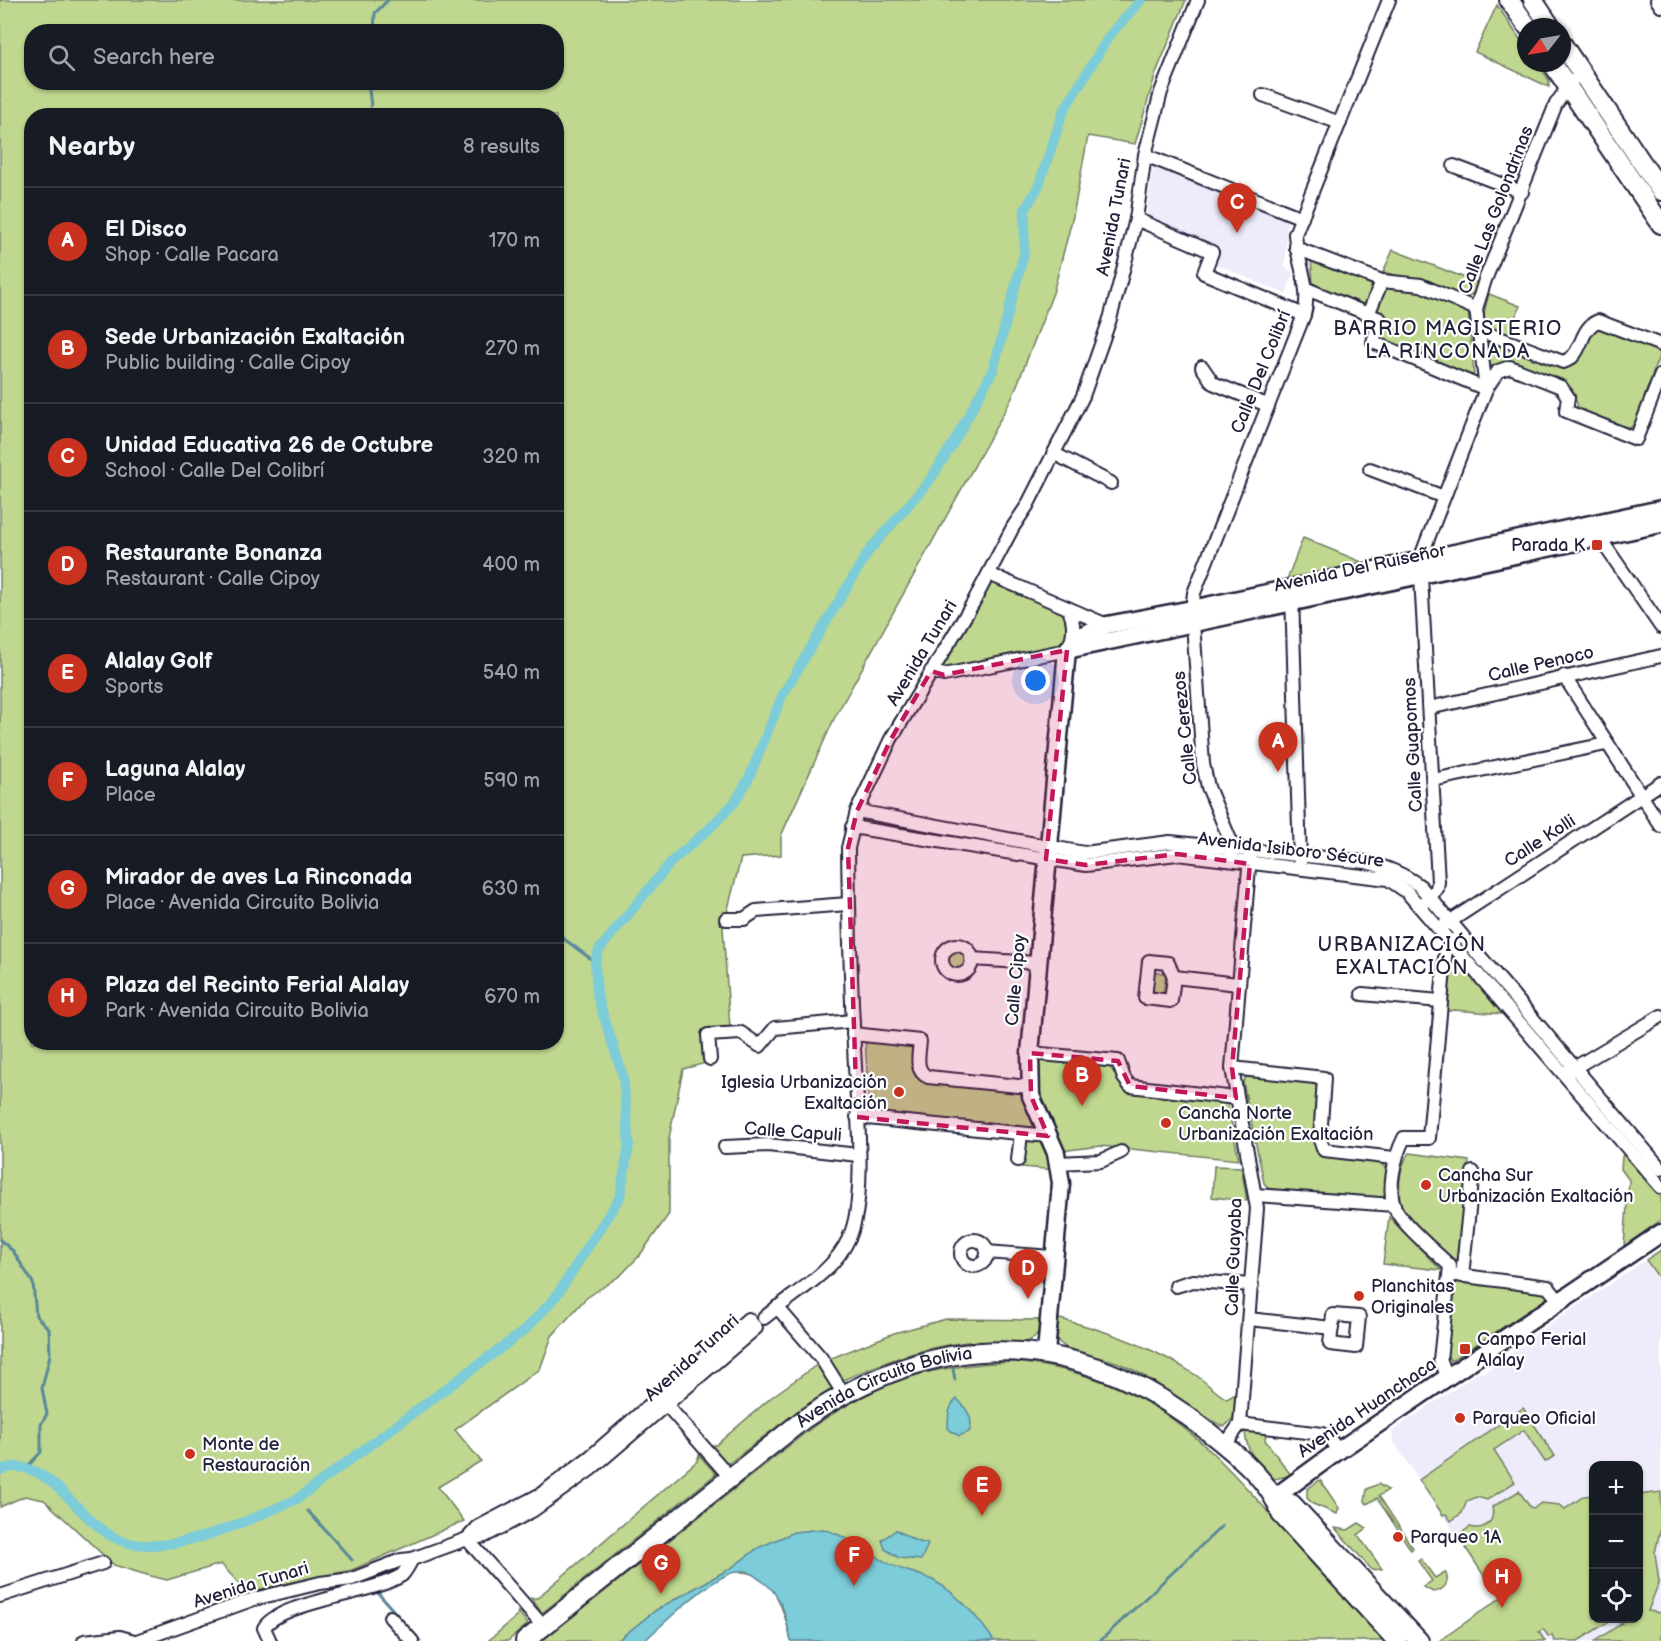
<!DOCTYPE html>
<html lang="en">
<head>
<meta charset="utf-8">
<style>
  body { margin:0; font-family:"Balsamiq Sans",sans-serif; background:#20242c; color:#f1f3f6 }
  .controls { position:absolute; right:18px; bottom:18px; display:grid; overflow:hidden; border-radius:12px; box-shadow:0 2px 4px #0004 }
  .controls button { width:54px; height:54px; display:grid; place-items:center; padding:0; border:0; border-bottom:2px solid #363941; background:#171b24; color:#f1f3f6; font:30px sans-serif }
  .compass { position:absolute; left:1517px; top:18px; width:54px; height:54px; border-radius:50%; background:#171b24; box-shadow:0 2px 4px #0004; rotate:239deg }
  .you { position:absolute; left:1036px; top:681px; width:21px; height:21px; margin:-15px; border:4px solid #fff; border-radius:50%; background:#1a73e8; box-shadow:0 0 0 9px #1a73e833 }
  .badge { display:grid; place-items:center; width:39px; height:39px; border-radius:50%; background:#c8321e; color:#fff; font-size:20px; font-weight:700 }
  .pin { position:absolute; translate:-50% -50px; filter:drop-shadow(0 2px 3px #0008) }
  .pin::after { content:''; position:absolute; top:32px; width:21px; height:18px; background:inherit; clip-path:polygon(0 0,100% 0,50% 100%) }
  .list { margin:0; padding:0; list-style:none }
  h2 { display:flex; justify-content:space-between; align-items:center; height:78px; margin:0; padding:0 24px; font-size:26px }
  h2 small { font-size:20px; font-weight:400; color:#9ea1a6 }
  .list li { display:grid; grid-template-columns:39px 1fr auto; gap:18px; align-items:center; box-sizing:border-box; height:108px; padding:0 24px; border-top:2px solid #363941 }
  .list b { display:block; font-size:22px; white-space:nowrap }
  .list p { margin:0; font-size:20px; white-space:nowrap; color:#9ea1a6 }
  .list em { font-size:20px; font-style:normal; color:#9ea1a6 }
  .icon { flex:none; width:33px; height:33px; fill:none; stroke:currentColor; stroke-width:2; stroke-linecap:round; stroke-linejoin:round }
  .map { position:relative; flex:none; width:1661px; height:1641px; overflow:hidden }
  .search { position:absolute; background:#171b24; box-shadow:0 2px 4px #0004; left:24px; top:24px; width:540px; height:66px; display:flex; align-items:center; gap:15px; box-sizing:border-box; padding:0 21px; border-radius:24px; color:#9ea1a6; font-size:22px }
  .panel { position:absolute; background:#171b24; box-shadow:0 2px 4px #0004; left:24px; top:108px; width:540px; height:942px; border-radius:24px }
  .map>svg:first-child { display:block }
  .built { fill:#eeecfb; fill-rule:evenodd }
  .green { fill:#bfd78e; stroke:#707c64; stroke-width:1.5; fill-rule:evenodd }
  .water { fill:#7dccd9; stroke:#59889a; stroke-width:1.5 }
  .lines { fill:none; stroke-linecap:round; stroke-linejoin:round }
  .stream { stroke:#59889a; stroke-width:3 }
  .canal { stroke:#7dccd9; stroke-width:10 }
  .street-casing { stroke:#22223b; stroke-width:16 }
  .secondary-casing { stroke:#22223b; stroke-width:21 }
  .primary-casing { stroke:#22223b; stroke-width:22 }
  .street { stroke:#fff; stroke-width:12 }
  .secondary { stroke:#fff; stroke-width:16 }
  .primary { stroke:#fff; stroke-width:18 }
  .marked { fill:#c2185b; fill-opacity:0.2; stroke:#c2185b; stroke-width:4.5; stroke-dasharray:12 8; stroke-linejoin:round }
  .poi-dot { fill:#c8321e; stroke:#fff; stroke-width:2 }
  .labels { text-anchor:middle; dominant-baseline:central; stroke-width:4.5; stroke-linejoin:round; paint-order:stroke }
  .street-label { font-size:18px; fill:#22223b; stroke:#fff }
  .poi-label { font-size:18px; fill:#22223b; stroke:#fff; text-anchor:start }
  .neighbourhood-label { font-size:20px; letter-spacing:1.5px; fill:#22223b; stroke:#fff }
</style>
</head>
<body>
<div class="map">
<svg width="1661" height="1641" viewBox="0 0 1661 1641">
  <rect width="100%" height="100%" fill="#fff"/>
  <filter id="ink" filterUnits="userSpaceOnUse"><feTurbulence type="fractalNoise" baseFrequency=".0167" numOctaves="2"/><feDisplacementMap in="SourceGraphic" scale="12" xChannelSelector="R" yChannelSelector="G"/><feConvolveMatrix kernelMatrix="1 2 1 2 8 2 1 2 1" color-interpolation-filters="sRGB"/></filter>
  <g filter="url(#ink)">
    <g class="built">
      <polygon points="1155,165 1287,219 1285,267 1293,273 1286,294 1215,264 1221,248 1147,215 1152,169"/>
      <path d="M1661,1250V1641H1545L1504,1579L1495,1585L1489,1583L1393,1441L1392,1431L1479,1372L1482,1374L1512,1353L1513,1349ZM1594,1466H1638V1618H1594Z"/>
    </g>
    <g class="green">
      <path d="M0,0H1186L1156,73L1135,144L1088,136L1073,216L1053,293L1012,398L834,719L781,836V855L741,858L723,928L730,1028L705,1030L706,1063L683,1069L669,1138V1214L640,1255L621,1275L585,1299L552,1336L540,1369L455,1430L481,1461L438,1487L464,1521L352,1570L247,1592L221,1564L167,1580L147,1575L114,1565L44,1500L25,1496L0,1507ZM32,32H556V82H32ZM32,116H556V1042H32Z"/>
      <polygon points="1497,5 1526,48 1526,63 1537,63 1549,80 1549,87 1475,52"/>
      <polygon points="1393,250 1478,283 1474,293 1465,298 1424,282 1383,272"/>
      <polygon points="1311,259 1372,283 1367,304 1362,305 1317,287 1313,282"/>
      <polygon points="1395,286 1415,289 1468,311 1474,374 1467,376 1380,340 1376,311 1383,291"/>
      <path d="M1489,294L1520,306L1508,334C1480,324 1481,322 1489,294Z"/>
      <path d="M1596,326L1656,349L1660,353L1635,423L1630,428L1579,410L1572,389L1562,381L1507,362L1493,367L1488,365L1484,344L1489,340L1556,366L1569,367C1586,358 1582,337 1596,326Z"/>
      <polygon points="1303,538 1369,565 1286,582"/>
      <path d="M995,582L1059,609C1071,621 1068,632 1061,645L944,670L941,664L988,586Z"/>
      <polygon points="860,819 1043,851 1042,854 860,821"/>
      <circle cx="957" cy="960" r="10"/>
      <polygon points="1454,960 1459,961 1504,1014 1454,1010 1445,1012 1450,963"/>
      <polygon points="1154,971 1166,974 1163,994 1150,990"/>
      <polygon points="865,1039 915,1045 915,1070 1026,1091 1037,1128 871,1112 869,1108"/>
      <polygon points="1036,1059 1110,1067 1125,1089 1227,1101 1239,1160 1101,1146 1061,1151 1038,1099"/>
      <polygon points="1247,1076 1314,1083 1318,1089 1315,1140 1317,1152 1323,1156 1380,1161 1387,1171 1385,1200 1269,1189 1264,1183 1243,1082"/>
      <polygon points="1026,1139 1043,1140 1055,1170 1022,1167"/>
      <path d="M1410,1153L1469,1161L1457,1259L1452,1260L1403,1211C1397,1196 1398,1165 1410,1153Z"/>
      <polygon points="1625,1155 1661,1197 1661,1220 1624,1246 1629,1180 1621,1169 1622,1156"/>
      <polygon points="1214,1166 1241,1167 1247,1201 1212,1197"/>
      <polygon points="1389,1217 1441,1270 1383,1264"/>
      <polygon points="1661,1250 1661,1281 1646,1260"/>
      <polygon points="1459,1280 1547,1291 1550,1294 1548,1298 1451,1361 1447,1355 1455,1285"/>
      <path d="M1056,1318C1106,1330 1154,1347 1197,1376C1207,1383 1216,1393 1227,1399L1239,1392L1233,1418L1224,1427C1187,1408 1156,1378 1116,1362C1097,1355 1064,1356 1054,1335Z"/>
      <path d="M946,1319L1043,1320C1041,1329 1038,1338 1028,1341C1014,1345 984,1340 967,1342C923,1347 883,1362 843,1380L829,1359L894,1333Z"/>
      <path d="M1014,1362C1058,1366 1102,1378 1141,1399C1193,1427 1234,1474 1273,1517C1311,1558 1350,1600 1388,1641H791C784,1609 774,1569 733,1572L731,1568L656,1610L617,1641H542L814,1426C883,1379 931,1365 1014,1362Z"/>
      <polygon points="818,1364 835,1387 795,1413 728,1464 711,1445 716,1445 773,1396"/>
      <polygon points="1523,1408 1555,1456 1545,1462 1524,1430 1494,1450 1515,1482 1487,1500 1477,1497 1467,1501 1462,1513 1451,1521 1446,1514 1443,1515 1419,1480"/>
      <path d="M1245,1429L1266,1432L1265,1440L1291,1475L1275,1479C1258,1467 1245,1451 1245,1429Z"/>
      <polygon points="699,1455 716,1474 542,1613 531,1598 537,1598 697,1461"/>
      <polygon points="1320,1480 1339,1508 1337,1514 1313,1504 1307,1498 1307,1489"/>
      <polygon points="1378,1484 1388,1490 1379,1496 1413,1548 1411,1550 1377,1498 1367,1504 1365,1501 1367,1489"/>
      <path d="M1519,1491L1530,1507L1534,1508L1541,1503L1560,1505L1565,1509L1584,1496L1593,1495L1594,1618H1638L1639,1495L1661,1492V1526L1655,1553L1659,1582L1648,1611L1661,1613V1641H1595L1622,1623L1611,1620L1578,1641H1554L1552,1635L1549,1637L1543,1629L1539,1632L1545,1641H1439L1509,1592L1498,1576L1494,1579L1489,1573L1484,1576L1462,1542L1464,1540L1460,1534L1470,1527C1485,1531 1495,1522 1492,1507Z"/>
      <polygon points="1359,1523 1367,1528 1358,1535 1382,1569 1372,1570 1335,1528 1348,1530"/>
      <path d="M1421,1559L1435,1578L1445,1572C1451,1582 1444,1591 1433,1592L1423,1587L1432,1581L1418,1561Z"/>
      <polygon points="518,1611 528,1624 508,1641 488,1641 517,1616"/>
    </g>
    <g class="water">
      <path d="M957,1399C966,1407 975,1420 969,1432L959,1436L948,1429C948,1417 948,1406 957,1399Z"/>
      <path d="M823,1529C847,1536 864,1549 884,1561C896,1569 910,1571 923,1576C952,1586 978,1617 994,1641H791C786,1617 783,1595 762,1581C757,1578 751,1572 746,1571C720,1566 664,1624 644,1641H617L656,1610L731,1568L758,1548L794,1532Z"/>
      <polygon points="896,1530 916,1541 928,1544 921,1560 899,1558 885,1549 882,1540"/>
    </g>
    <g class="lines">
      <g class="stream">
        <polyline points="374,32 375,13 388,0"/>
        <polyline points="368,82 371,106"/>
        <polyline points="556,933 595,962"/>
        <polyline points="0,1240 13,1251 33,1283 36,1316 49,1329 50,1355 42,1388 47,1414 41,1424 41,1452 27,1467"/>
        <polyline points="953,1369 955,1380"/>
        <polyline points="308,1511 352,1560"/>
        <polyline points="378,1593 420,1641"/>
        <polyline points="1100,1641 1222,1526"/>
      </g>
      <path class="canal" d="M0,1470C51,1451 80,1529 125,1542C176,1556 251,1519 297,1499L525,1330L555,1298L620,1197L629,1145L623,1076L597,995L595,962L599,950L671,862L709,829L735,802L749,778L782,696L868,552L930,480L954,442L993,370L1024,254L1025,210L1039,185L1063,112L1109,36L1141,0"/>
      <defs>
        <g id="street">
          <polyline points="1657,0 1661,6"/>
          <polyline points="1263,95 1340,123"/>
          <polyline points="1145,155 1302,218"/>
          <polyline points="1454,166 1522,192"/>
          <polyline points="1136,219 1212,252 1204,273 1304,315"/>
          <polyline points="1296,248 1382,281 1421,285 1476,309"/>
          <polyline points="1307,289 1380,319 1373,342 1486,389"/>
          <polyline points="1369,312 1382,281"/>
          <path d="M1478,330L1563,362C1584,356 1578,329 1598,321L1661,345"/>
          <polyline points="1202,367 1213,383 1267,405"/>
          <polyline points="1486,389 1498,371 1510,367 1561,387 1568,397 1566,411 1636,439 1661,375"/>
          <polyline points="1055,454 1111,483"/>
          <polyline points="1370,469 1444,497"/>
          <polyline points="1597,530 1599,537 1661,627"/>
          <polyline points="989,574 1107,625"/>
          <polyline points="1292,594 1300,862"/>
          <path d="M931,671L944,675L1067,650C1075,636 1075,622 1068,608"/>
          <polyline points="1564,676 1661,826"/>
          <polyline points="1429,708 1661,656"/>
          <polyline points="1433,780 1606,744"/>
          <path d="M857,811L1084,853L1170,842L1365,862C1386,867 1402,873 1420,886L1661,1169"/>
          <polyline points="852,827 1086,865 1177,854 1388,879 1407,892 1661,1187"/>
          <path d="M1231,857V842L1208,787L1203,764L1192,609L1194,593L1304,315C1312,287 1297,263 1295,234L1389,0"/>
          <polyline points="1425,901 1437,889 1438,882 1420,559 1486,389 1476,309 1485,280 1556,104 1572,81"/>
          <polyline points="726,919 744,919 756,911 848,904"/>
          <polyline points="1443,926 1661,783"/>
          <circle cx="957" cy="960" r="15"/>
          <polyline points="971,959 1037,963"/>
          <polygon points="1149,961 1168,963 1174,977 1171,1001 1145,998"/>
          <polyline points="1174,977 1238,984"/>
          <polyline points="1362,994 1440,1001"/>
          <path d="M853,1034L920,1041C919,1054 914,1071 928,1077L1029,1087"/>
          <polyline points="1030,1053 1118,1061 1124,1078 1130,1086 1236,1098"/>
          <polyline points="710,1059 708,1035 741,1033 760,1046 775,1028 853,1021"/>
          <polyline points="1232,1068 1324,1078 1320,1140 1324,1150 1394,1158"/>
          <polyline points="1569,1071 1661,1016"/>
          <polyline points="857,1117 1048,1136"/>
          <polyline points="725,1147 768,1145 858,1155"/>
          <polyline points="1018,1160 1021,1134"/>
          <polyline points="1058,1163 1101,1161 1121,1152"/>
          <polyline points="1256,1195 1394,1205"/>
          <circle cx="974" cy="1253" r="13"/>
          <polyline points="987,1252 1052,1257"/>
          <polyline points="1450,1274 1548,1287 1560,1302"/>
          <polyline points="1462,1276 1473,1172"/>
          <polyline points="1176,1286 1193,1281 1252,1285"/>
          <polyline points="777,1307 821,1358 843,1393"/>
          <polygon points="1333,1315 1359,1317 1356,1347 1330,1344"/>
          <path d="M764,1318C793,1293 833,1274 849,1238C867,1200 857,1110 855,1066C851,993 849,920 848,848L857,811L891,739L973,603L1013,527L1027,506L1083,396L1110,319L1120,282L1136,219L1145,155L1161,92L1198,0"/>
          <polyline points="1249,1319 1332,1328"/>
          <path d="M1448,1377L1440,1360L1450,1266C1435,1251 1408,1230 1397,1212C1385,1193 1395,1156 1404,1138H1429L1445,958L1446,951L1457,938"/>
          <polyline points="663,1401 730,1477"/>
          <polyline points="1240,1424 1322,1434 1330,1439 1338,1451"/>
          <polyline points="1225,1445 1240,1424 1257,1208 1232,1068 1250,856"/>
          <polyline points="467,1539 543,1626"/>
          <polyline points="0,1596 103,1563"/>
          <polyline points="390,1617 412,1641"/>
          <polyline points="84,1641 120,1637 134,1641"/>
          <polyline points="137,1641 254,1599 320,1583 352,1579 401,1560 412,1559 467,1539 485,1536 532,1511 591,1469 756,1328 748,1319 590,1457 541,1494 478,1527 467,1539"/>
          <path d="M270,1641L264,1628C278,1602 373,1594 402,1575C406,1571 409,1565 412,1559"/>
        </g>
        <g id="secondary">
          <polyline points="1067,650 1079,636 1107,625 1192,609 1661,509"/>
          <polyline points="1067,650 1661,524"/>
          <polyline points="1046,1353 1061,1183 1056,1153 1031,1096 1030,1053 1067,650"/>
          <polyline points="1275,1497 1338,1451 1661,1233"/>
        </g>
        <g id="primary">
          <polyline points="1509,0 1528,27"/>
          <polyline points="1533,0 1551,27"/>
          <polyline points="1562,44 1661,191"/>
          <polyline points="1552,63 1661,224"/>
          <polyline points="1275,1497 1292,1504 1419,1641"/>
          <path id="s1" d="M525,1641L804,1419C940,1327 1077,1327 1206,1430C1234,1452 1270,1480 1281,1514L1397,1641"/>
        </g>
      </defs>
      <use href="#street" class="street-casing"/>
      <use href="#secondary" class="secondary-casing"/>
      <use href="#primary" class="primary-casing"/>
      <use href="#street" class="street"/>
      <use href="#secondary" class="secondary"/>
      <use href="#primary" class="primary"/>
    </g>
  </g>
  <path class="marked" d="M1067,650L1046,859L1086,865L1177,854L1250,864L1232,1068L1236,1098L1130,1086L1118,1061L1030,1053L1031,1096L1048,1136L857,1117L848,848L857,811L891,739L931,671L944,675Z"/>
  <g class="poi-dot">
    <rect x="1591" y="539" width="12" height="12" rx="3"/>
    <circle cx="899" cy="1092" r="6"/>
    <circle cx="1166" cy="1123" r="6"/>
    <circle cx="1426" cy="1185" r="6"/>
    <circle cx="1359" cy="1296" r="6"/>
    <rect x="1459" y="1343" width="12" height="12" rx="3"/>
    <circle cx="1460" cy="1418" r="6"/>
    <circle cx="190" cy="1454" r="6"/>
    <circle cx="1398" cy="1537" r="6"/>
  </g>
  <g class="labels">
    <g class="street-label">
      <text transform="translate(1496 210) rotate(-69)">Calle Las Golondrinas</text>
      <text transform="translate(1114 217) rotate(-79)">Avenida Tunari</text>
      <text transform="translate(1261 372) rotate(-68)">Calle Del Colibrí</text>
      <text transform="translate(1360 568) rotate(-12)">Avenida Del Ruiseñor</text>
      <text transform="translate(922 653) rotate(-59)">Avenida Tunari</text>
      <text transform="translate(1541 664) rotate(-13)">Calle Penoco</text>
      <text transform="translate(1185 728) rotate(-96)">Calle Cerezos</text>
      <text transform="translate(1413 745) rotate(-93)">Calle Guapomos</text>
      <text transform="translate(1540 841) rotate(-33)">Calle Kolli</text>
      <text transform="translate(1291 850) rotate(7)">Avenida Isiboro Sécure</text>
      <text transform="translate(1016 980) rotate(-85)">Calle Cipoy</text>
      <text transform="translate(793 1132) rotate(4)">Calle Capuli</text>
      <text transform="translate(1234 1257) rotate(-88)">Calle Guayaba</text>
      <text transform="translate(692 1358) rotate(-42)">Avenida Tunari</text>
      <text stroke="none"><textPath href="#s1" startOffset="444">Avenida Circuito Bolivia</textPath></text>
      <text transform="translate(1367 1408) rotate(-34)">Avenida Huanchaca</text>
      <text transform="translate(251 1585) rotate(-17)">Avenida Tunari</text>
    </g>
    <g class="poi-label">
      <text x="1585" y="545" text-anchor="end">Parada K</text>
      <text x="887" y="1082" text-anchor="end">Iglesia Urbanización<tspan x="887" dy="21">Exaltación</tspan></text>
      <text x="1178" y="1113">Cancha Norte<tspan x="1178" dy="21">Urbanización Exaltación</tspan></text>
      <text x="1438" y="1175">Cancha Sur<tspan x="1438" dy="21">Urbanización Exaltación</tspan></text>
      <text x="1371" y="1286">Planchitas<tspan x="1371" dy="21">Originales</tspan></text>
      <text x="1477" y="1339">Campo Ferial<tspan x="1477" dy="21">Alalay</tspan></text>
      <text x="1472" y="1418">Parqueo Oficial</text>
      <text x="202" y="1444">Monte de<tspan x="202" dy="21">Restauración</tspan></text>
      <text x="1410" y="1537">Parqueo 1A</text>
    </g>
    <g class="neighbourhood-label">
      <text x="1448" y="329">BARRIO MAGISTERIO<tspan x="1448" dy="23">LA RINCONADA</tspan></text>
      <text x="1402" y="945">URBANIZACIÓN<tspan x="1402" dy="23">EXALTACIÓN</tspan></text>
    </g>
  </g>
</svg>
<div class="controls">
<button>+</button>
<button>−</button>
<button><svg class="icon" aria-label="locate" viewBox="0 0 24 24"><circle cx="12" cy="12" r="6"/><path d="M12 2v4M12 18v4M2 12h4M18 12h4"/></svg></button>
</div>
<svg class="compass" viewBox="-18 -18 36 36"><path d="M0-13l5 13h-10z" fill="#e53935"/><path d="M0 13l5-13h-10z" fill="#9ea1a6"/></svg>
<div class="you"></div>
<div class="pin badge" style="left:1278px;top:772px">A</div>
<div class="pin badge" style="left:1082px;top:1106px">B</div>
<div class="pin badge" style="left:1237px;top:233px">C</div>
<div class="pin badge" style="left:1028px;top:1299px">D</div>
<div class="pin badge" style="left:982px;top:1516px">E</div>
<div class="pin badge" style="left:854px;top:1586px">F</div>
<div class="pin badge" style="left:661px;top:1594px">G</div>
<div class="pin badge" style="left:1502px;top:1608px">H</div>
<div class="search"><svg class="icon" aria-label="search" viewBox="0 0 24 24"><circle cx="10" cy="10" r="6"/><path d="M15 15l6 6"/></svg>Search here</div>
<section class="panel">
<h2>Nearby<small>8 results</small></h2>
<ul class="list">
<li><span class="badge">A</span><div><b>El Disco</b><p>Shop · Calle Pacara</p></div><em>170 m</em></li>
<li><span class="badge">B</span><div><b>Sede Urbanización Exaltación</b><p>Public building · Calle Cipoy</p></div><em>270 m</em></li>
<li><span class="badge">C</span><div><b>Unidad Educativa 26 de Octubre</b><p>School · Calle Del Colibrí</p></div><em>320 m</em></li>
<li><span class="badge">D</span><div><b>Restaurante Bonanza</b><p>Restaurant · Calle Cipoy</p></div><em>400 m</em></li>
<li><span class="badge">E</span><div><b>Alalay Golf</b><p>Sports</p></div><em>540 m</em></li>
<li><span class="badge">F</span><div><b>Laguna Alalay</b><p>Place</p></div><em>590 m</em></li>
<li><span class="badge">G</span><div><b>Mirador de aves La Rinconada</b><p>Place · Avenida Circuito Bolivia</p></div><em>630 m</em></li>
<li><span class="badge">H</span><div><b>Plaza del Recinto Ferial Alalay</b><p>Park · Avenida Circuito Bolivia</p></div><em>670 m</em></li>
</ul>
</section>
</div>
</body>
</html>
